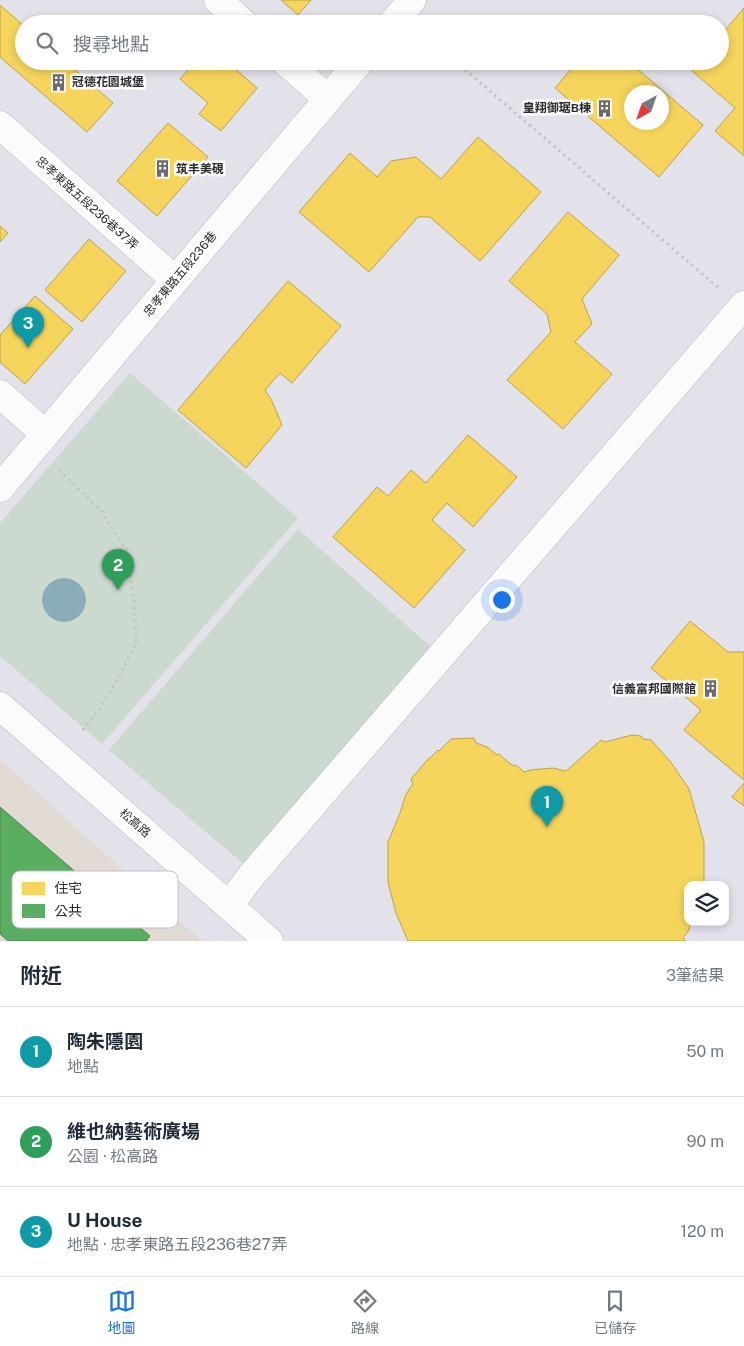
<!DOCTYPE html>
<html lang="zh-TW">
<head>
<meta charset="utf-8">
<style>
  body { margin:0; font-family:"Public Sans","Noto Sans TC",sans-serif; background:#f6f6f7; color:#1f2937 }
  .controls { position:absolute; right:15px; bottom:15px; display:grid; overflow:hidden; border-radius:10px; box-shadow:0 2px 8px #0003 }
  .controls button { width:45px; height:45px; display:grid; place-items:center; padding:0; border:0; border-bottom:1px solid #e0e1e3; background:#fff; color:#1f2937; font:25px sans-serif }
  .compass { position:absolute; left:624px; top:85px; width:45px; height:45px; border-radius:50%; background:#fff; box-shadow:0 2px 8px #0003; rotate:220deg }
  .you { position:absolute; left:501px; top:599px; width:18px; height:18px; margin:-12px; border:4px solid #fff; border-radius:50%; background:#1a73e8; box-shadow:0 0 0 8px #1a73e833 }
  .badge { display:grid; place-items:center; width:32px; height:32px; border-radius:50%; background:#1a73e8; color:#fff; font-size:16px; font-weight:700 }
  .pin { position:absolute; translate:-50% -41px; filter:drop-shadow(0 1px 2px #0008) }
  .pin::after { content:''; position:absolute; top:26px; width:18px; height:15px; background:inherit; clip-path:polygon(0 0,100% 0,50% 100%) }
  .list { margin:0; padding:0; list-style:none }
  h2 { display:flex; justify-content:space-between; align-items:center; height:65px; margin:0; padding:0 20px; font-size:21px }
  h2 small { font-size:16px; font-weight:400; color:#747a83 }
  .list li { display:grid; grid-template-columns:32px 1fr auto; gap:15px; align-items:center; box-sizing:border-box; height:90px; padding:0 20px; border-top:1px solid #e0e1e3 }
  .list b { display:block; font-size:19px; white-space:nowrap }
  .list p { margin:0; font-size:16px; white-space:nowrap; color:#747a83 }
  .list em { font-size:16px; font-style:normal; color:#747a83 }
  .icon { flex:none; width:28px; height:28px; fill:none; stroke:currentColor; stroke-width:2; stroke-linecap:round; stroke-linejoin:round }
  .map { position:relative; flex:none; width:744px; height:941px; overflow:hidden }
  .search { position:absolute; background:#fff; box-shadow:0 2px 8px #0003; left:15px; right:15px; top:15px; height:55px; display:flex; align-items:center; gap:12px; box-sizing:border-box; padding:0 18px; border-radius:28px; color:#747a83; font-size:19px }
  .sheet { height:335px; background:#fff }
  nav { display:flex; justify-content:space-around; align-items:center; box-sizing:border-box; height:70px; border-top:1px solid #e0e1e3; background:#fff; font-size:14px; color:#747a83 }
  nav a { display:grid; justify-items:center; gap:2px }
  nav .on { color:#1a73e8 }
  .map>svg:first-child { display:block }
  .commercial { fill:#e1dbd4 }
  .green { fill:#ccd9cf }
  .water { fill:#8bacb9 }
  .homes { fill:#f6d55c; stroke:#b9a24f; fill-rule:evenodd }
  .public { fill:#5aae61; stroke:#4c8652 }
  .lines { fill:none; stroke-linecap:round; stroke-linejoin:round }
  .minor-casing { stroke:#b9b8c0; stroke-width:29 }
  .path { stroke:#c5c4c8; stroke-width:3; stroke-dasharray:2.5 4; stroke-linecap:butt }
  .minor { stroke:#fbfbfc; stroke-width:28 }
  .labels { text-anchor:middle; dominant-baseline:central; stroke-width:5; stroke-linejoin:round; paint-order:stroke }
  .poi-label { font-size:12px; font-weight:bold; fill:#2b2a30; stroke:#fff; text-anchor:start }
  .street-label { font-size:12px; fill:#2b2a30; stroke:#fff }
  .key { fill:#fff; stroke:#bfbfc1; stroke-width:1 }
  .key-label { font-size:14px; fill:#2b2a30 }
</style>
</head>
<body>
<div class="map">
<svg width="744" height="941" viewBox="0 0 744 941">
  <rect width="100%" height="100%" fill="#e3e2eb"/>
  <polygon class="commercial" points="0,759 202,941 0,941"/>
  <g class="green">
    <polygon points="130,373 298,518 102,744 0,656 0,523"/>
    <polygon points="298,529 432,648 246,866 109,750"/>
  </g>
  <circle class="water" cx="64" cy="600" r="22"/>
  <g class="homes">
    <polygon points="281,0 311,0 298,15"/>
    <polygon points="0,5 24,26 24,61 65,61 113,103 87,132 0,57"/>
    <polygon points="744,8 744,156 715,131 735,108 691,70 699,61 720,61 720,36"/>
    <polygon points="196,61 226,61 257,88 221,131 199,114 208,103 180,79"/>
    <path d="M578,61H628L703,125L659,177L555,88ZM632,92H662V122H632Z"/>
    <polygon points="168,123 208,157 157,216 117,181"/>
    <polygon points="478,137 541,192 480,261 430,217 418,217 369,272 299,212 350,153 377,177 391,161 416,157 441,179"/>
    <polygon points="568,212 619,255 582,299 592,324 575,342 612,374 563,429 507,380 551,332 547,314 509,281"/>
    <polygon points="0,226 8,233 0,242"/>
    <polygon points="89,239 126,271 82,322 45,290"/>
    <polygon points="288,281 341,326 292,383 280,373 265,390 272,401 282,425 246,468 178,410"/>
    <polygon points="35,296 73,329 25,384 0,362 0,335"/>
    <polygon points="468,435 517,477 473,527 447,503 432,520 465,550 414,608 333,537 377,487 388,496 411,470 426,483"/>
    <polygon points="690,621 728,652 744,652 744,780 684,730 701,710 651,668"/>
    <polygon points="632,735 641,736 643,739 651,740 670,761 689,789 704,842 704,885 688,885 688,922 691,922 689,930 683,938 686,941 408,941 396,913 388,882 388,842 400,813 406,794 413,784 411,779 429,758 430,758 438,750 439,751 451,739 474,738 476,743 487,747 497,755 499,754 509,763 514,766 516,765 524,772 530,770 553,768 566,771 601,740 605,742"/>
    <polygon points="744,783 744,806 732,797"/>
  </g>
  <polygon class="public" points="0,807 150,936 146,941 8,941 0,934"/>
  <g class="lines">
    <defs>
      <g id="minor">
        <polyline points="218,0 244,24"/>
        <polyline points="392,24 412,0"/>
        <polyline points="285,61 328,99"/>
        <polyline points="0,125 175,280"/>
        <polyline points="0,394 45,434"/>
        <polyline points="0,488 360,61"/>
        <polyline points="0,706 269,941"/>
        <polyline points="229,906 251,876 744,305"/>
      </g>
    </defs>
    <use href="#minor" class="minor-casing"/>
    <g class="path">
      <polyline points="455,61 721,290"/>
      <polyline points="59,470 101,511 127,551 134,603 136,643 117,680 99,710 82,731"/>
    </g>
    <use href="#minor" class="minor"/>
  </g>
  <defs>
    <symbol id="building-bare" viewBox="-9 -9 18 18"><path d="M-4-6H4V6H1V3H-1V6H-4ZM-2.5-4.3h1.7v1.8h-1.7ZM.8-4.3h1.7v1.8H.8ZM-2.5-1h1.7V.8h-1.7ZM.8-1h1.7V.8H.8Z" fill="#6b6a71" stroke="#fff" stroke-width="2.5" paint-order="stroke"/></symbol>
  </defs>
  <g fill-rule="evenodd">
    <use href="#building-bare" x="46" y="70" width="25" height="25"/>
    <use href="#building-bare" x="592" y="96" width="25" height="25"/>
    <use href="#building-bare" x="150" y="156" width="25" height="25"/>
    <use href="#building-bare" x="698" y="676" width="25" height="25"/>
  </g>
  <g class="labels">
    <g class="poi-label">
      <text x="72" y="82">冠德花園城堡</text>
      <text x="591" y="108" text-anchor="end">皇翔御琚B棟</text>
      <text x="176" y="169">筑丰美硯</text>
      <text x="696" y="689" text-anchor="end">信義富邦國際館</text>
    </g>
    <g class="street-label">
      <text transform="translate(87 203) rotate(42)">忠孝東路五段236巷37弄</text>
      <text transform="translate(180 274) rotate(-50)">忠孝東路五段236巷</text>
      <text transform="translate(135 823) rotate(41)">松高路</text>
    </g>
  </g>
  <rect x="12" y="871" width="166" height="57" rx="8" class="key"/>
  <rect x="22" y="882" width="23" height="13" fill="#f6d55c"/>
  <rect x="22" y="904" width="23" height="14" fill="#5aae61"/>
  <g class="key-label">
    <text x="54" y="893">住宅</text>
    <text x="54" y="916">公共</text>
  </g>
</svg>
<div class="controls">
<button><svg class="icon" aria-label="layers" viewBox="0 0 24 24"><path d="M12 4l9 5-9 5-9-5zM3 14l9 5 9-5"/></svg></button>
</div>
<svg class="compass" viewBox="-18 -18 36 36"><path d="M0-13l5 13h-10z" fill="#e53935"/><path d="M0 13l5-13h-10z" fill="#747a83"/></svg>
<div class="you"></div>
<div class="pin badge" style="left:547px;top:827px;background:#0f9aa8">1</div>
<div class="pin badge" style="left:118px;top:590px;background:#2e9e5b">2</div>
<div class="pin badge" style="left:28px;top:348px;background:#0f9aa8">3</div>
<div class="search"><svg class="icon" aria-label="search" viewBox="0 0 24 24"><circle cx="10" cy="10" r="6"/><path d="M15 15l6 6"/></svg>搜尋地點</div>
</div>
<section class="sheet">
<h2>附近<small>3筆結果</small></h2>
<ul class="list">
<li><span class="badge" style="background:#0f9aa8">1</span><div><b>陶朱隱園</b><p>地點</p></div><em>50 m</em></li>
<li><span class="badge" style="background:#2e9e5b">2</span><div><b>維也納藝術廣場</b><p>公園 · 松高路</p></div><em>90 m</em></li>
<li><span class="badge" style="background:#0f9aa8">3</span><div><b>U House</b><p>地點 · 忠孝東路五段236巷27弄</p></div><em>120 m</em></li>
</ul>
</section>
<nav>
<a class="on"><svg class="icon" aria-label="map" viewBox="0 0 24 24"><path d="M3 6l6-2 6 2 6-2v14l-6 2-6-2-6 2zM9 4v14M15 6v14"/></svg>地圖</a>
<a><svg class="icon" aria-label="directions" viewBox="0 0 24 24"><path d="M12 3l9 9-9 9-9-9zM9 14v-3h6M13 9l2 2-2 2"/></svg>路線</a>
<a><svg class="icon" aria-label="saved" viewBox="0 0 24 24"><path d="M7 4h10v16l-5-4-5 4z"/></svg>已儲存</a>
</nav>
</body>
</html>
